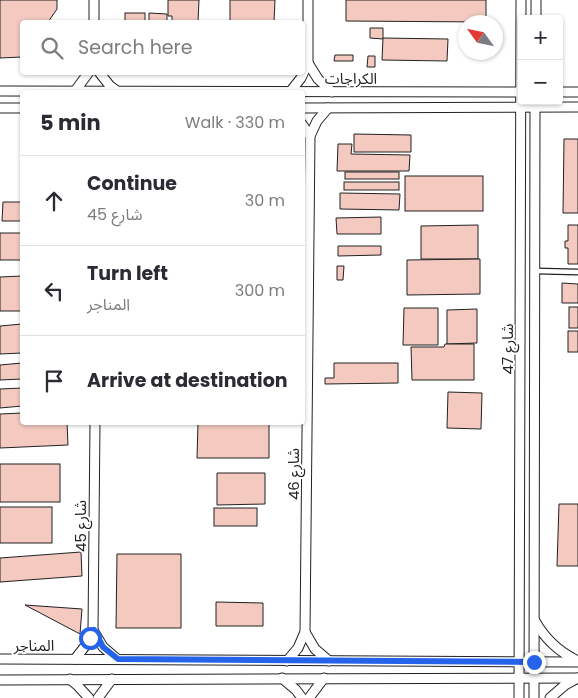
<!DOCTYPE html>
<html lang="en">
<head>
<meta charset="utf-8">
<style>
  body { margin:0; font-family:Poppins,"Noto Sans Arabic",sans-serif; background:#f7f7f7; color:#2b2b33 }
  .controls { position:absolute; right:15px; top:15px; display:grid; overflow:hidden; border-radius:5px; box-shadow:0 1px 4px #0004 }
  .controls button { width:45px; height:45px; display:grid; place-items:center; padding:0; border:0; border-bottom:1px solid #e1e1e2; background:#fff; color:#2b2b33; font:25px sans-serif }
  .compass { position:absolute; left:458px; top:15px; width:45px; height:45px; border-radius:50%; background:#fff; box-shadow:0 1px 4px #0004; rotate:303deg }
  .stop { position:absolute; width:15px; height:15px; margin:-11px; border:4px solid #2563eb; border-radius:50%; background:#fff }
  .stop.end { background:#2563eb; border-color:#fff; box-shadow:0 1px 5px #0008 }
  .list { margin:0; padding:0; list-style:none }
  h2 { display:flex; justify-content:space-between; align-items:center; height:65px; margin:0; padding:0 20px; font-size:21px }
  h2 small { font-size:16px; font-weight:400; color:#7c7c81 }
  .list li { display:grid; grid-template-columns:32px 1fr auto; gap:15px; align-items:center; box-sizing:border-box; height:90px; padding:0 20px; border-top:1px solid #e1e1e2 }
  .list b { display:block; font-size:19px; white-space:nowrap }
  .list p { margin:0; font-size:16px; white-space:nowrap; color:#7c7c81 }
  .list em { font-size:16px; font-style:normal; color:#7c7c81 }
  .icon { flex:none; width:28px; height:28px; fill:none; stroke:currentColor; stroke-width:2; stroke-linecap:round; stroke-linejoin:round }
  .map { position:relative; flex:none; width:578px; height:698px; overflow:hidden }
  .search { position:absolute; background:#fff; box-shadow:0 1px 4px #0004; left:20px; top:20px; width:285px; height:55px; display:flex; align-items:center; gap:12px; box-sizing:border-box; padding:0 18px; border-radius:5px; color:#7c7c81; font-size:19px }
  .panel { position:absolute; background:#fff; box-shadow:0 1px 4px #0004; left:20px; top:90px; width:285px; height:335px; border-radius:5px }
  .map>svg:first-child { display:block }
  .building { fill:#f3c9c0; stroke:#222 }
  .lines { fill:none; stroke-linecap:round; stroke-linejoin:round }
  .service-casing { stroke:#222; stroke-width:7 }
  .minor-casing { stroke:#222; stroke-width:11 }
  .service { stroke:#fff; stroke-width:4.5 }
  .minor { stroke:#fff; stroke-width:9 }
  .route { stroke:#2563eb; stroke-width:6 }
  .labels { text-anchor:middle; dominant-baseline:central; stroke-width:4; stroke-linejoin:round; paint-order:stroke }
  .street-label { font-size:15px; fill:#222; stroke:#fff }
</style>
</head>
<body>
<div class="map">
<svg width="578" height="698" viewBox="0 0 578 698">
  <rect width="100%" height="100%" fill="#fff"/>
  <g class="building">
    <polygon points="0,0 57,0 57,9 48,22 22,22 22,57 0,58"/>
    <polygon points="168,0 199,0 198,22 172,22 172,16 168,16"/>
    <polygon points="230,0 275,0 274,22 276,22 230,22"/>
    <polygon points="346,0 486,0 486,22 346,21"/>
    <rect x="125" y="13" width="20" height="8"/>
    <polygon points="149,13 167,14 167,21 149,21"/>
    <polygon points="370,28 383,28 383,39 370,38"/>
    <polygon points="383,38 448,39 447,61 382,60"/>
    <polygon points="335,55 353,55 353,61 334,61"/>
    <polygon points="368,56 375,56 375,67 367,67"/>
    <polygon points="354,134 411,135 411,152 354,152"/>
    <polygon points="564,139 578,139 578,213 563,213"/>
    <polygon points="338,144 352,144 351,154 410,155 409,171 337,171"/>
    <rect x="345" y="172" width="54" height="7"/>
    <rect x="405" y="176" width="78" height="35"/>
    <rect x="344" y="182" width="55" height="8"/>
    <polygon points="340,193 400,194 399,210 340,209"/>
    <polygon points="3,202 22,202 22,221 2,221"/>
    <polygon points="381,217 381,234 337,234 336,218"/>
    <polygon points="478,225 478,259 421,259 421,226"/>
    <polygon points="568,225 578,225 578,264 568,264 568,248 565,248 565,241 568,241"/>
    <rect x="0" y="233" width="22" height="27"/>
    <polygon points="338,246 381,246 381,255 338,256"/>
    <polygon points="480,259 480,294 407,295 407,260"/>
    <polygon points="337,266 344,266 343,280 337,280"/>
    <polygon points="22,276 22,311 0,311 0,277"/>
    <polygon points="562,283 578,284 578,303 562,303"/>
    <rect x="569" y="307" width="9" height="21"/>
    <polygon points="404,308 438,308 438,345 403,345"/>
    <polygon points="477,309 477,343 447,344 447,310"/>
    <polygon points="22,324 22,353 0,354 0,326"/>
    <rect x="568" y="331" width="10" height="21"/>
    <polygon points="445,344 474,344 474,380 412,380 411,347 444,347"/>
    <polygon points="22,363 22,379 0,380 0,365"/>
    <polygon points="334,363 398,363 398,383 325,384 325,378 334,378"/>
    <polygon points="22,388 22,406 0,408 0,389"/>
    <polygon points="448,392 482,393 481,429 447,428"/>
    <polygon points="22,413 22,422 67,422 68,445 0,448 0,414"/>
    <polygon points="198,423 269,423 269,458 197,458"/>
    <rect x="0" y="464" width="60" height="38"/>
    <polygon points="217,473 265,473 265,504 217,505"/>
    <polygon points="559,504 578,504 578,566 557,566"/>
    <rect x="0" y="507" width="52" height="36"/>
    <rect x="214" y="508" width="43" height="18"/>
    <polygon points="81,552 82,576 0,582 0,558"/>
    <polygon points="117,554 181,554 181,628 116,628"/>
    <polygon points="216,602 263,603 263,626 216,626"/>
    <polygon points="25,605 82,609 80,634"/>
  </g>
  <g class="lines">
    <defs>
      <polyline id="service" points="536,271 578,272"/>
      <g id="minor">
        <polyline points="536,19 536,0"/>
        <polyline points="94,22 94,0"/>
        <polyline points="308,63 318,79 332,92"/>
        <polyline points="99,72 110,86 117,91"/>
        <polyline points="0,91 522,92"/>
        <polyline points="75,91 89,72"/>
        <polyline points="290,92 301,78 308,63 308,0"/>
        <polyline points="559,92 578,92"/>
        <polyline points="0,108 22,108"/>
        <polyline points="302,108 578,107"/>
        <polyline points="302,124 310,136"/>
        <path d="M535,621C545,639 559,652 578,661"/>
        <polyline points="93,630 103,647 117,659"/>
        <polyline points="305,632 315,649 329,661"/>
        <polyline points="0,659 578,662"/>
        <polyline points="75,659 86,645 93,630 95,422"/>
        <polyline points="287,661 298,648 305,632 310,136 317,121 328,108"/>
        <polyline points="282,678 296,690 302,698"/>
        <polyline points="70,679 77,685 89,698"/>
        <polyline points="0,680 578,678"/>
        <polyline points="98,698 112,679"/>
        <polyline points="309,698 324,678"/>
        <polyline points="519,698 521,0"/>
        <polyline points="534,698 535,101"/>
        <polyline points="550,698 565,685 578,678"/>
      </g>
    </defs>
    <use href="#service" class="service-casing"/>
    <use href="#minor" class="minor-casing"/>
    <use href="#service" class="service"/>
    <use href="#minor" class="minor"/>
  </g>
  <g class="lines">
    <polyline class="route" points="90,638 94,630 103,647 118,659 534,662"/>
  </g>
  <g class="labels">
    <g class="street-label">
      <text x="351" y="78">الكراجات</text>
      <text transform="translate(507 349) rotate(-90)">شارع 47</text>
      <text transform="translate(293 474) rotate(-90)">شارع 46</text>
      <text transform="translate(80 526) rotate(-90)">شارع 45</text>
      <text x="34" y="645">المناجر</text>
    </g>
  </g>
</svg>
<div class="controls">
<button>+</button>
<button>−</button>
</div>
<svg class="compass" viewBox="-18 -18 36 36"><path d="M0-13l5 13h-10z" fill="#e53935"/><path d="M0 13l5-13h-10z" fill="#7c7c81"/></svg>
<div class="stop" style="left:90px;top:638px"></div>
<div class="stop end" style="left:534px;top:662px"></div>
<div class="search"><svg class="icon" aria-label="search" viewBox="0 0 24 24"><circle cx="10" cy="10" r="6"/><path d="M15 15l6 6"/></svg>Search here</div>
<section class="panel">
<h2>5 min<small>Walk · 330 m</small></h2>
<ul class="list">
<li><svg class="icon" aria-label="ahead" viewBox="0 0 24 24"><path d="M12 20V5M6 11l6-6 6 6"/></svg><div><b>Continue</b><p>شارع 45</p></div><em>30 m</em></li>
<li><svg class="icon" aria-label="left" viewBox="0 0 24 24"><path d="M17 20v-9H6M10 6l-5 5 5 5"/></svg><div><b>Turn left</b><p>المناجر</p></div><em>300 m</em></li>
<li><svg class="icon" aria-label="arrive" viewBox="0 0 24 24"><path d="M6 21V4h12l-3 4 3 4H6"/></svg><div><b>Arrive at destination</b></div></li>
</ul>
</section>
</div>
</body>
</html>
